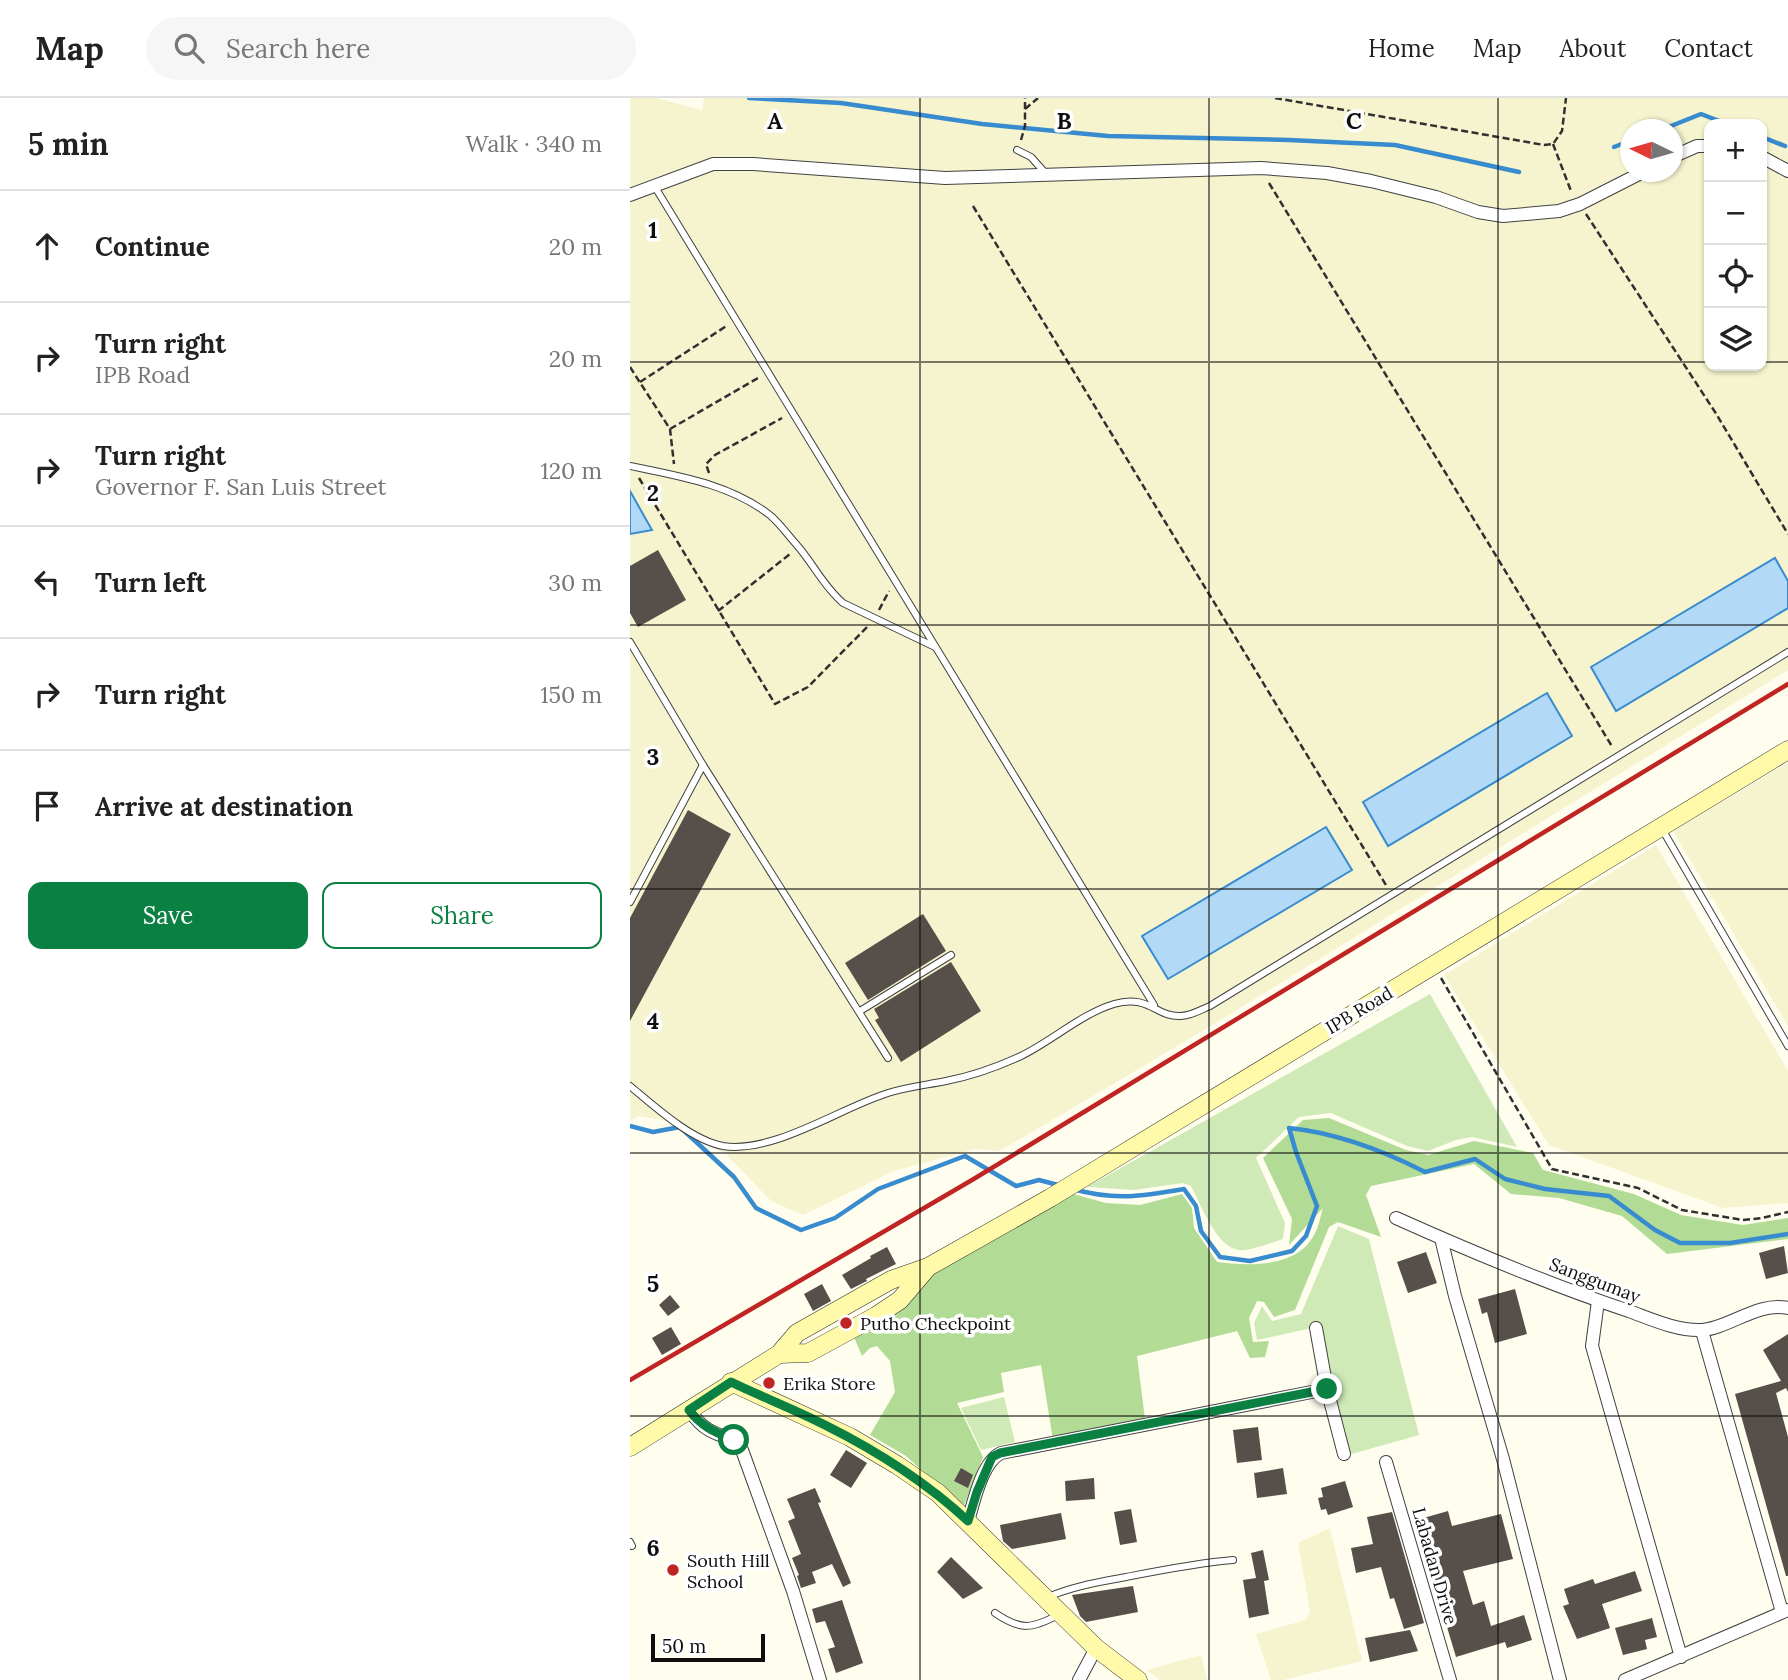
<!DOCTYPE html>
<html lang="en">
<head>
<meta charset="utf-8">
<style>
  body { margin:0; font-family:Lora,serif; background:#f6f6f6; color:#222 }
  .controls { position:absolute; right:21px; top:21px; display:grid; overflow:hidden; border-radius:14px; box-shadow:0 2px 5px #0004 }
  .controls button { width:63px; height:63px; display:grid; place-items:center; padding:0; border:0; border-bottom:2px solid #e0e0e0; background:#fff; color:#222; font:35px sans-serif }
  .compass { position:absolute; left:990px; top:21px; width:63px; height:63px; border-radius:50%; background:#fff; box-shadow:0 2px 5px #0004; rotate:275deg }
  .scale { position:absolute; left:21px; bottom:18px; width:114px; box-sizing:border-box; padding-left:7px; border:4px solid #0e0e0e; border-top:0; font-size:19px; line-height:24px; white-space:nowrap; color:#0e0e0e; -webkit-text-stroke:5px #fff; paint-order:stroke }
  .stop { position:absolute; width:21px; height:21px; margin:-16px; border:5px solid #0b8043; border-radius:50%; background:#fff }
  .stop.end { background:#0b8043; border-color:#fff; box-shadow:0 2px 7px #0008 }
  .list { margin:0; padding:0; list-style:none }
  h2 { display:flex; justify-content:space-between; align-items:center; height:91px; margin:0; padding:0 28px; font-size:30px }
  h2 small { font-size:23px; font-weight:400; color:#767676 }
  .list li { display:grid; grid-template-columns:46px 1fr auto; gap:21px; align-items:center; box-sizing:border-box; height:112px; padding:0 28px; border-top:2px solid #e0e0e0 }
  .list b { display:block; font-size:26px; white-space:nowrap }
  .list p { margin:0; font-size:23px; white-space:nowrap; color:#767676 }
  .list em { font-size:23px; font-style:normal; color:#767676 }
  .actions { display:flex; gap:14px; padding:21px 28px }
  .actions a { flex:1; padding:16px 0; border:2px solid #0b8043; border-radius:14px; text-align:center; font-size:24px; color:#0b8043 }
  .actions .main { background:#0b8043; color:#fff }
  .icon { flex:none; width:38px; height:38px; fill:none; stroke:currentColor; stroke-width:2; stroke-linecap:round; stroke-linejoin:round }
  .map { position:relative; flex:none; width:1158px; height:1582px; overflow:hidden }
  header { display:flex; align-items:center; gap:42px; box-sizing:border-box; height:98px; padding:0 35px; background:#fff; border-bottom:2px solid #e0e0e0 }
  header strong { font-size:33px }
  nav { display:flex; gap:38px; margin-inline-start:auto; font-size:24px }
  .search { width:490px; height:63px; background:#f6f6f6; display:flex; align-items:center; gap:18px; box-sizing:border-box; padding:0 24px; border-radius:38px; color:#767676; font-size:26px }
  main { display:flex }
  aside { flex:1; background:#fff }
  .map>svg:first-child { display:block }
  .farmland { fill:#f5f4ce; fill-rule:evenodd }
  .green { fill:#cfeab7 }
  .forest { fill:#b2db96 }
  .water { fill:#b2daf7; stroke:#388bcf; stroke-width:2 }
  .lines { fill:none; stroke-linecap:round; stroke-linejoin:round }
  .stream { stroke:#388bcf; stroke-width:4.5 }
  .building { fill:#574f4a }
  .lane-casing { stroke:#414141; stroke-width:8 }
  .street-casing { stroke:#414141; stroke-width:14 }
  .secondary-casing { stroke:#303030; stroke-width:19 }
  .path { stroke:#303030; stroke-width:2.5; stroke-dasharray:7 3.5; stroke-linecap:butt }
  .lane { stroke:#fff; stroke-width:6 }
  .street { stroke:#fff; stroke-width:12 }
  .secondary { stroke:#fffaa9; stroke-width:18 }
  .rail { stroke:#c02423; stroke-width:4.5 }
  .route { stroke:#0b8043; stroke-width:9 }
  .grid { fill:none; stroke:#0e0e0e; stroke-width:2; stroke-opacity:0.55 }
  .poi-dot { fill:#c02423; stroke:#fff; stroke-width:2.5 }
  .labels { text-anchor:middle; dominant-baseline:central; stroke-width:7; stroke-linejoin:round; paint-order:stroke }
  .street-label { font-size:18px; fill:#0e0e0e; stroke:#fff }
  .poi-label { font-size:18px; fill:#0e0e0e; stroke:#fff; text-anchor:start }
  .grid-label { font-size:23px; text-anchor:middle; font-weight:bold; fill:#0e0e0e; stroke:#fff; stroke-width:7; stroke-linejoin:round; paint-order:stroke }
</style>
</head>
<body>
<header>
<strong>Map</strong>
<div class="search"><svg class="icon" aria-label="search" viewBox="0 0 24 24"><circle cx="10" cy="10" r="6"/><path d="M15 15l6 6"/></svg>Search here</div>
<nav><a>Home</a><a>Map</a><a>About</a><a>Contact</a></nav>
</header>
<main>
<aside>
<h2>5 min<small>Walk · 340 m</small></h2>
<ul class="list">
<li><svg class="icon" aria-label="ahead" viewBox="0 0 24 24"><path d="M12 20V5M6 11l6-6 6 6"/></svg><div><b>Continue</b></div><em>20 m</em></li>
<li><svg class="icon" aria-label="right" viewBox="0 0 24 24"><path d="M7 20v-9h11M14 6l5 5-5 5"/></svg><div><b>Turn right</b><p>IPB Road</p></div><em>20 m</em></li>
<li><svg class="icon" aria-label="right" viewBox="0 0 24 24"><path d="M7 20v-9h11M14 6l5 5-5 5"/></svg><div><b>Turn right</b><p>Governor F. San Luis Street</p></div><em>120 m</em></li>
<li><svg class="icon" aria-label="left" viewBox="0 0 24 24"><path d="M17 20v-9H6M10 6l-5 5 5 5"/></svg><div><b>Turn left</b></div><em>30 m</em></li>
<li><svg class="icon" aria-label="right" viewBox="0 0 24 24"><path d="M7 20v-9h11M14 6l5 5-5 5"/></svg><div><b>Turn right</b></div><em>150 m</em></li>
<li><svg class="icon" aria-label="arrive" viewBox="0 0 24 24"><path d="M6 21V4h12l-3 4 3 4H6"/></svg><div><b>Arrive at destination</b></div></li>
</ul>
<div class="actions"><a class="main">Save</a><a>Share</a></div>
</aside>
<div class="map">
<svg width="1158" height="1582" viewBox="0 0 1158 1582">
  <rect width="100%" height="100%" fill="#fffdee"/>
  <g class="farmland">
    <path d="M0,0H26L72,12L74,0H1158V572L576,931L370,1053L345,1051L264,1073L173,1117L141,1103L97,1057L42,1024L9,1018L0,1023ZM1079,26H1132V268H1079ZM1000,32H1042V74H1000Z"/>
    <polygon points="1158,665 1158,928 1043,733"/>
    <polygon points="1026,747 1158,973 1158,1105 1093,1110 919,1047 814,877"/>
    <polygon points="700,1430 732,1563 653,1582 641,1582 626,1536 676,1522 680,1513 668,1445"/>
    <polygon points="571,1557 577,1582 530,1582 517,1572"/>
  </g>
  <g class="green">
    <path d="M800,896L887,1049L842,1039L826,1042L798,1053L777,1048L701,1015L669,1019L626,1060L655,1125L653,1141C641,1145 628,1150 615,1152C588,1156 572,1108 561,1088L553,1085L504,1092L457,1089Z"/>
    <polygon points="708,1128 739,1141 789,1337 718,1357 691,1228 627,1242 624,1225 632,1208 642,1223 671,1216"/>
    <polygon points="374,1299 385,1344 351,1352 331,1310"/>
  </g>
  <path class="forest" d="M699,1020L776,1052L798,1057L844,1043L903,1055L913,1072L1004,1096L1051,1117L1113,1127L1158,1120V1141L1037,1156L992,1118L929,1100L881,1096L844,1066L741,1088L736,1097L751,1139L708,1124L699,1129L665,1212L644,1219L634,1204L627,1203L619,1220L623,1244L639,1243L635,1259L620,1260L607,1233L507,1258L515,1321L423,1342L411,1267L371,1275L374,1294L327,1305L353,1359L333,1410L276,1358L240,1337L265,1294L260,1263L247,1248L240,1250L232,1258L224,1239L303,1173L436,1094L476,1105L510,1107L552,1096L562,1110L564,1130L587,1164C618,1168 667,1170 684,1137C689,1129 690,1119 693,1110L659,1147L662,1121L633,1060L673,1022Z"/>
  <g class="water">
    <polygon points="0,393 22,432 0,436"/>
    <polygon points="1145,460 1158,483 1158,510 986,613 961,569"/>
    <polygon points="917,595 942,638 758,748 733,704"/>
    <polygon points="696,729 722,772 538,881 512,838"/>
  </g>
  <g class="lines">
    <g class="stream">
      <polyline points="119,0 211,5 352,26 478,38 659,42 765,47 889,74"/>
      <polyline points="1031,32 1071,16 1097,26"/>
      <polyline points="1132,39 1155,48"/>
      <polyline points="984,49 1000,43"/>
      <polyline points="0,1028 23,1034 50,1029 104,1079 126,1110 171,1132 205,1120 248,1091 335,1058 386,1088 409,1082 428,1087"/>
      <path d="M443,1091C485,1103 513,1098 554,1091L566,1108L571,1133L590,1159L620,1163L662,1153L676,1138L687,1108L666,1054L659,1030C708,1035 752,1052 795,1074L845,1061L875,1081L915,1091L979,1098L1025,1132L1050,1145H1100L1158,1136"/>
    </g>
  </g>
  <g class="building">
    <polygon points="28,452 56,502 8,529 0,515 0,468"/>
    <polygon points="58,712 101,736 0,923 0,820"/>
    <polygon points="293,816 316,853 238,902 215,865"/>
    <polygon points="321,864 351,913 271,964 245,922 249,920 244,911"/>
    <polygon points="1154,1148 1158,1175 1136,1181 1129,1155"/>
    <polygon points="257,1149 266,1166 236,1181 237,1183 221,1191 212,1177 241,1160 240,1158"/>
    <polygon points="796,1154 807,1185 778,1195 767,1164"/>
    <polygon points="192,1186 201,1203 183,1213 174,1196"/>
    <polygon points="885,1191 897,1236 865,1245 857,1214 852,1216 848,1201"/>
    <polygon points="40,1197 50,1209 38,1218 29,1207"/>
    <polygon points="41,1229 51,1246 32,1257 22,1240"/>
    <polygon points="1158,1236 1158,1294 1156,1290 1146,1295 1158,1339 1158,1478 1156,1478 1105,1296 1151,1283 1133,1252"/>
    <polygon points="628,1329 632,1362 607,1365 603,1332"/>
    <polygon points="216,1352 237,1365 221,1390 200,1377"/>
    <polygon points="331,1370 343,1377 338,1390 324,1383"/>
    <polygon points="653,1370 657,1396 627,1400 624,1375"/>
    <polygon points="464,1380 465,1401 436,1403 435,1383"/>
    <polygon points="715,1383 723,1409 698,1417 696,1411 691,1412 688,1400 693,1399 691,1390"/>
    <polygon points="185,1390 191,1404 188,1405 221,1485 213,1489 202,1466 182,1474 186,1485 171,1490 167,1478 169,1477 162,1460 171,1456 158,1423 165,1420 157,1401"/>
    <polygon points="501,1411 507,1444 490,1447 484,1414"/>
    <polygon points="818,1413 822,1428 871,1416 883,1461 833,1473 843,1507 854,1503 861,1528 894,1517 902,1542 877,1550 875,1544 826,1559 814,1519 811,1519 783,1423"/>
    <polygon points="762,1414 794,1525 774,1531 764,1500 760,1501 751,1469 726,1475 721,1450 743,1446 737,1419"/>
    <polygon points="431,1415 436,1441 382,1451 373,1443 370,1427"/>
    <polygon points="633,1452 639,1482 634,1483 639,1516 619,1520 613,1482 626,1480 621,1455"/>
    <polygon points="321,1459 353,1490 333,1501 307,1474"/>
    <polygon points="1005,1473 1012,1493 972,1506 980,1530 947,1541 933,1508 939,1506 934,1491 963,1481 965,1486"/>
    <polygon points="503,1488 508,1514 456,1524 450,1518 442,1497"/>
    <polygon points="212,1502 233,1565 206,1575 198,1551 205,1549 195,1523 186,1525 182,1511"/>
    <polygon points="1022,1520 1027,1539 1015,1542 1017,1551 993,1557 985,1530"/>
    <polygon points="780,1532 788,1553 740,1564 735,1540"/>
  </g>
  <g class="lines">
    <defs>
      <g id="lane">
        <polyline points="387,52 401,59 417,77"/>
        <polyline points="25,89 524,907"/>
        <path d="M0,368C48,378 101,386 141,418C150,426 158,437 166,446C183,465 193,488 213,505L305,549"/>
        <polyline points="0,544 73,667 258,960"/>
        <polyline points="1032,731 1158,948"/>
        <polyline points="0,804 73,667"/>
        <polyline points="230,913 321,857"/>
        <path d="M0,988C24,1008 61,1042 93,1048C143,1056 210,1010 258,995C277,989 296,987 316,983C342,978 367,969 391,958C422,943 451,916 484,906C519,896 526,919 550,918C561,918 570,912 580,908L1158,554"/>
        <polyline points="0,1444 2,1448"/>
        <path d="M418,1499C443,1488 470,1484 496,1479C532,1472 567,1465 603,1462"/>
        <path d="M365,1515C391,1533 402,1531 430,1516"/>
      </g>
      <g id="street">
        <polyline points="1042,59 1067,48 1079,48"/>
        <polyline points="1132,59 1158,73"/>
        <polyline points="0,97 83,66 123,66 315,80 631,70 697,75 741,83 806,99 848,114 873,118 929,113 950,106 1013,74"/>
        <path d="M766,1120C842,1154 920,1187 999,1213C1021,1221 1047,1233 1071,1232C1098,1231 1128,1203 1158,1210"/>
        <polyline points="811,1140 825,1198 873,1361 930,1582"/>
        <polyline points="968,1203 962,1248 1051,1559"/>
        <polyline points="686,1230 697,1291 714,1356"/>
        <polyline points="1072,1233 1152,1514"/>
        <path d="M59,1312C64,1319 70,1327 79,1332C93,1340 101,1338 112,1352L163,1493L190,1582"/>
        <polyline points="756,1364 820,1582"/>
        <path d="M338,1423C344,1403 352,1364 371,1355L697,1291"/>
        <polyline points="449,1582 466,1550"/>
        <polyline points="995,1582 1158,1512"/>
      </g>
      <g id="secondary">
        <polyline points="149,1256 178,1255 246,1218 270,1202 298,1169"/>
        <polyline points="101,1284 220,1339 267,1367 308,1395 466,1550 508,1582"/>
        <polyline points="0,1349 149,1256 167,1235 261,1182 298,1169 420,1100 1158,652"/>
      </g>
    </defs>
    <use href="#lane" class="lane-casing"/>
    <use href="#street" class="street-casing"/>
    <use href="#secondary" class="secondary-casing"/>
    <g class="path">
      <polyline points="645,0 914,47 923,46 932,33 936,0"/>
      <polyline points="395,11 408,0"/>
      <polyline points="391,42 395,28 395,0"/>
      <polyline points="923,46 941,93"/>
      <polyline points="639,85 983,650"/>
      <polyline points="343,108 756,787"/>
      <polyline points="956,116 1085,314 1158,436"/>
      <polyline points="0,269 40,331 44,366"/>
      <polyline points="10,284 98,227"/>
      <polyline points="40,331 128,280"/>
      <polyline points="79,375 76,366 85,357 152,320"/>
      <polyline points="9,380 145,606 178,589 237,529"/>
      <polyline points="249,512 259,493"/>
      <polyline points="88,513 160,456"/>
      <polyline points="811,880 922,1071 1008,1090 1052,1112 1113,1122 1132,1120 1158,1114"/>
    </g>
    <use href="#lane" class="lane"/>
    <use href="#street" class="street"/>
    <use href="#secondary" class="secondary"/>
    <polyline class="rail" points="0,1282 342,1082 1158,586"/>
  </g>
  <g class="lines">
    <path class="route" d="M104,1342C85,1334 72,1329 59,1312L101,1284C132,1299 164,1311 195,1327C247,1353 295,1383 338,1423L347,1394L362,1359L370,1355L697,1291"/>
  </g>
  <path class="grid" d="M290,0V1582M579,0V1582M868,0V1582M0,264H1079M1132,264H1158M0,527H1158M0,791H1158M0,1055H1158M0,1318H1158"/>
  <g class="poi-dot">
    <circle cx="216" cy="1225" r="7"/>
    <circle cx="139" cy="1285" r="7"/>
    <circle cx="43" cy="1472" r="7"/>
  </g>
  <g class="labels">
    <g class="street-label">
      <text transform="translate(729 912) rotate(-31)">IPB Road</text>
      <text transform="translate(965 1182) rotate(21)">Sanggumay</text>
      <text transform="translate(805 1468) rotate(74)">Labadan Drive</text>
    </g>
    <g class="poi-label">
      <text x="230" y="1225">Putho Checkpoint</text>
      <text x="153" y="1285">Erika Store</text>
      <text x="57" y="1462">South Hill<tspan x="57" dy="21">School</tspan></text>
    </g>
  </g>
  <g class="grid-label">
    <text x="145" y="31">A</text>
    <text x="434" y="31">B</text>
    <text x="724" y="31">C</text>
    <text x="23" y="140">1</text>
    <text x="23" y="403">2</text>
    <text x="23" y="667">3</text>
    <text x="23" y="931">4</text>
    <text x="23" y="1194">5</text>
    <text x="23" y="1458">6</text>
  </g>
</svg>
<div class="controls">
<button>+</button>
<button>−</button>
<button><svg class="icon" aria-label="locate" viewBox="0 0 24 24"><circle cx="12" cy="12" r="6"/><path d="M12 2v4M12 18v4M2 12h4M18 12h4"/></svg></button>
<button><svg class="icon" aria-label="layers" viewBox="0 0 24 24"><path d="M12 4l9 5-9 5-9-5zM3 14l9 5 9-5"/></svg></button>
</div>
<svg class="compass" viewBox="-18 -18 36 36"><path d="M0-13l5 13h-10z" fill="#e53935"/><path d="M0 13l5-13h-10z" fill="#767676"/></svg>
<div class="scale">50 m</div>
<div class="stop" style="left:104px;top:1342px"></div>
<div class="stop end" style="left:697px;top:1291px"></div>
</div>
</main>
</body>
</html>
